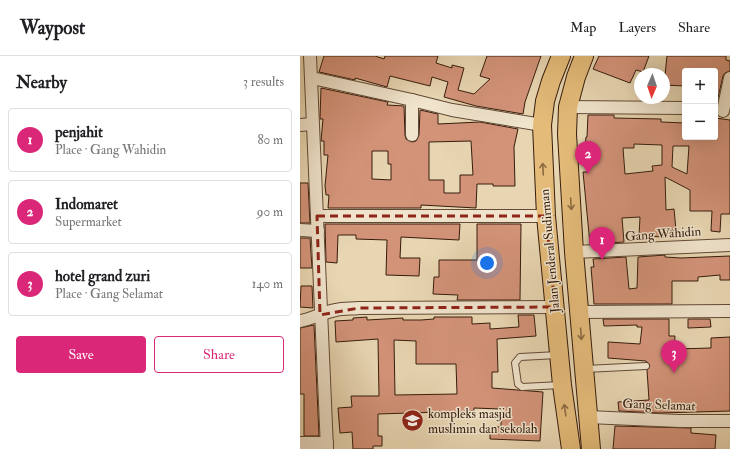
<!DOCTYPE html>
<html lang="en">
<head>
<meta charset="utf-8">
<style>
  body { margin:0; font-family:"IM FELL Double Pica",serif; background:#f6f6f6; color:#202124 }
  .controls { position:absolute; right:12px; top:12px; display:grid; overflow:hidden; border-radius:4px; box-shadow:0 4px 16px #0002 }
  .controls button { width:36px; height:36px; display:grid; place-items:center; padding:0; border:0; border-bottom:1px solid #e0e0e0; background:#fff; color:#202124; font:20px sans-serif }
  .compass { position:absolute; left:334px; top:12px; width:36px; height:36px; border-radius:50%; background:#fff; box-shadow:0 4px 16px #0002; rotate:182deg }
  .you { position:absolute; left:187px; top:207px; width:14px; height:14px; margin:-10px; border:3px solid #fff; border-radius:50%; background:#1a73e8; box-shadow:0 0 0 6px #1a73e833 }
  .badge { display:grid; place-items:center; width:26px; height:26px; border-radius:50%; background:#db2777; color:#fff; font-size:13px; font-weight:700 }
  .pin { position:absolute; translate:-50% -33px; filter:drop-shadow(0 1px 2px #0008) }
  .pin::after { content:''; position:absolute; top:21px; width:14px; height:12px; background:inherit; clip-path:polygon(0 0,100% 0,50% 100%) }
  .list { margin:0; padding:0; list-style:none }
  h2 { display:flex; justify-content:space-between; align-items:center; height:52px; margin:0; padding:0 16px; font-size:17px }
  h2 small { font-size:13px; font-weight:400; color:#757577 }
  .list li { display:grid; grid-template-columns:26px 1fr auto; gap:12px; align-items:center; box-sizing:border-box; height:64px; margin:0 8px 8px; padding:0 8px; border:1px solid #e0e0e0; border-radius:4px }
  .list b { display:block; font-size:15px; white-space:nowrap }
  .list p { margin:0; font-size:13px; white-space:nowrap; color:#757577 }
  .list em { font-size:13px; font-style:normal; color:#757577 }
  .actions { display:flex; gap:8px; padding:12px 16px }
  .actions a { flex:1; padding:9px 0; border:1px solid #db2777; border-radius:4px; text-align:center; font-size:14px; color:#db2777 }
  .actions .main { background:#db2777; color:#fff }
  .map { position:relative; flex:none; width:430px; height:393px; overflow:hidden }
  header { display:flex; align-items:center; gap:24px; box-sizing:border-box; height:56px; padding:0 20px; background:#fff; border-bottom:1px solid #e0e0e0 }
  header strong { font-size:19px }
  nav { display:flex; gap:22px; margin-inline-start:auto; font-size:14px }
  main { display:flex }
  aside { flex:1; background:#fff }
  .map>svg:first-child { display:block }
  .building { fill:#d39379; stroke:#361c0c; fill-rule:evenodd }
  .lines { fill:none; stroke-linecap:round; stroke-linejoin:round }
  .lane-casing { stroke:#624a36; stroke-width:8 }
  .street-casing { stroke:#624a36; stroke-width:14 }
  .primary-casing { stroke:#361c0c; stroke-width:20 }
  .lane { stroke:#f0e4cd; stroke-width:6 }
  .street { stroke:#f0e4cd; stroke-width:12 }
  .primary { stroke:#e4bb79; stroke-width:18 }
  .oneway { stroke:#8d6c42 }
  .marked { fill:none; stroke:#8f2418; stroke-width:3; stroke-dasharray:8 5; stroke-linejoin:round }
  .labels { text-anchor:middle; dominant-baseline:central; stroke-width:3; stroke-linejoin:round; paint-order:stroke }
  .street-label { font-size:13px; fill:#361c0c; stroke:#f0e4cd }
  .poi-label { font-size:13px; fill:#361c0c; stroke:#f0e4cd; text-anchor:start }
</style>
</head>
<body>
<header>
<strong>Waypost</strong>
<nav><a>Map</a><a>Layers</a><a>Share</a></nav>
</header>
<main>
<aside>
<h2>Nearby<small>3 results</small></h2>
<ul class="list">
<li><span class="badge">1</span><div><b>penjahit</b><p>Place · Gang Wahidin</p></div><em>80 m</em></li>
<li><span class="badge">2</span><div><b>Indomaret</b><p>Supermarket</p></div><em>90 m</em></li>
<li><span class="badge">3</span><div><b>hotel grand zuri</b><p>Place · Gang Selamat</p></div><em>140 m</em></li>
</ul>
<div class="actions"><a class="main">Save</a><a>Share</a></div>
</aside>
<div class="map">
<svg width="430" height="393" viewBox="0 0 430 393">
  <rect width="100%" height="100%" fill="#e8d6b2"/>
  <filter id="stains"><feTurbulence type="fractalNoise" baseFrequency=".005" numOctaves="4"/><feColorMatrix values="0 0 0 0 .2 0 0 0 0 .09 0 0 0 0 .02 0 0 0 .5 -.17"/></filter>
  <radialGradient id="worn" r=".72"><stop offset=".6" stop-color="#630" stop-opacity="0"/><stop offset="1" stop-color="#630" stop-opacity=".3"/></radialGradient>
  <g class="building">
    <polygon points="24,0 75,0 84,3 85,0 138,0 136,7 152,12 152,9 164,12 158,34 174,38 190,23 180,20 187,0 241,0 225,46 223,58 176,50 144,41 148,26 132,21 130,30 90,20 87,31 55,22 55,24 19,16"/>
    <polygon points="299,0 349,0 343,16 336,14 330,27 293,13"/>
    <polygon points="367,0 426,0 426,4 430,5 430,15 425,17 423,20 417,46 415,46 415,15 385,15 385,30 364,29"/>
    <path d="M21,32L88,46L87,49L104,50L105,79L106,83L112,86L116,85L119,79L120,54L138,58V68L180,66L218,73L214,91L215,130H193V128H177L176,152L121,149V152H28L29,139H26L25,130L28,99H24V85H21L23,63H20ZM171,85L173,119H160V137H144V124H129V86ZM72,95H88V108H91V124L72,123Z"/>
    <path d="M288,59H314V62L361,63V66L385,67V81H415V62L430,64V158H421L420,176L411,175L412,155H390V134L365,121L366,154L374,153L376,174L366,175L367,181L339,180L340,161L322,162L324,186L290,188L283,116H288L285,90L286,81H287ZM334,88L362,89V109L352,110L353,115L325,118L323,92H334ZM373,90H389L387,118L372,111Z"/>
    <polygon points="0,127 8,127 10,167 0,167"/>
    <polygon points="25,168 160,168 159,184 101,181 100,202 120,202 119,220 86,219 87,184 56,183 56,179 38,179 37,207 26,206"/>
    <polygon points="177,168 221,168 220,244 157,244 158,239 133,238 134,221 139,221 139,204 177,204"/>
    <polygon points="0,182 10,182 12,212 0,212"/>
    <polygon points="365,199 365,201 381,202 430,200 430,224 420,224 420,219 398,221 398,225 372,225 372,248 294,248 291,211 294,211 293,203 326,201 329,233 337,232 338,201"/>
    <polygon points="1,230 12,230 13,252 0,251"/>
    <path d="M218,259H234L236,280L197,283L198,316H192V332L243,336L240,385L190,383V371H201V353L174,352V355L78,358V380H82V390H73V393H53L52,376L40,377L38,352L52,351L51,340H79L78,283L36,286L35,265L53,264V262L67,261V264L103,262V264H121L134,263V261H172V268L190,267V273L219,271ZM94,284L116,285V308H156L157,338L95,339Z"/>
    <polygon points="303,263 369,263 369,280 375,280 374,293 411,292 411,282 430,281 430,355 359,357 319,355 318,346 349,344 347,314 350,309 346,305 308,302 308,286 340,288 342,271 337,271 337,269 304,270"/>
    <polygon points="388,263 410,263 411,271 388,272"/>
    <polygon points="14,269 19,380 4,380 4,338 0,338 0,272"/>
    <polygon points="315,370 391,372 391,377 416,379 415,393 313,393"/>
  </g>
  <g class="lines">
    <defs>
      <g id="lane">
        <polyline points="258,299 220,301 215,307 218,328 222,331 261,329"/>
        <polyline points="285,313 346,310"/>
      </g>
      <g id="street">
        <polyline points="10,0 27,393"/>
        <polyline points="12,22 112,44 152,54 242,69"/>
        <polyline points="268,51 385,52"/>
        <polyline points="423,55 430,22"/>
        <polyline points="0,69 12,68"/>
        <polyline points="112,79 112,44"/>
        <polyline points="17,160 246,160"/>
        <polyline points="0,174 18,175"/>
        <polyline points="274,196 430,189"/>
        <polyline points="280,256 430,255"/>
        <path d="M0,265C13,263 23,256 36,254C44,252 52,253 59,252L255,251"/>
        <polyline points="288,361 379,365 430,365"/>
        <polyline points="0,387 27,387"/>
      </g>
      <g id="primary">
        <polyline points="261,0 251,25 245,45 242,69 246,160 262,329 271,393"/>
        <polyline points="284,0 276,21 268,51 267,78 274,196 291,393"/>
      </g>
    </defs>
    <use href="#lane" class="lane-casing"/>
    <use href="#street" class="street-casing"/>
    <use href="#primary" class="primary-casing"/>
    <use href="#lane" class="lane"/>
    <use href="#street" class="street"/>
    <use href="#primary" class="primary"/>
  </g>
  <defs><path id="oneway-shaft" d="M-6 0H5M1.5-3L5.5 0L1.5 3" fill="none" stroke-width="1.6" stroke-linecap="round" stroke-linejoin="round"/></defs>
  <g class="oneway">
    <use href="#oneway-shaft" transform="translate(243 113) rotate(-93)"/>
    <use href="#oneway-shaft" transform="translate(271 148) rotate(86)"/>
    <use href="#oneway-shaft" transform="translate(281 278) rotate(86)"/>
    <use href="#oneway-shaft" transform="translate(265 354) rotate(-98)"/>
  </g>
  <path class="marked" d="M17,160H246L255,251L59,252L20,259Z"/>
  <defs>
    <symbol id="school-disc" viewBox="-11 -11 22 22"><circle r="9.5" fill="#8f2418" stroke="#f0e4cd"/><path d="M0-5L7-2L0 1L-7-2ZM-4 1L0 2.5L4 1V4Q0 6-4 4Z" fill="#fff"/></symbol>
  </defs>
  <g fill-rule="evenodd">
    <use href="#school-disc" x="100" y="352" width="25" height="25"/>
  </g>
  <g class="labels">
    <g class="street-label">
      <text transform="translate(363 178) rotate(-4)">Gang Wahidin</text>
      <text transform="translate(250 195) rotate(-95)">Jalan Jenderal Sudirman</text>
      <text transform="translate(359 349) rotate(2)">Gang Selamat</text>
    </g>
    <g class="poi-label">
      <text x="128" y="358">kompleks masjid<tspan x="128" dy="15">muslimin dan sekolah</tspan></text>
    </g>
  </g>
  <rect width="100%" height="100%" filter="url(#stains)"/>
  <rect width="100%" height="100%" fill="url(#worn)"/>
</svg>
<div class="controls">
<button>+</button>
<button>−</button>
</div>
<svg class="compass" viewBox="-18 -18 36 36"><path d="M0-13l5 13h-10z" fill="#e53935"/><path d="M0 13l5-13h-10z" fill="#757577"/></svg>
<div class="you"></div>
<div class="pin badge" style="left:302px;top:204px">1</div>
<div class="pin badge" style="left:288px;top:118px">2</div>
<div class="pin badge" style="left:374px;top:317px">3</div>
</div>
</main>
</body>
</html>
